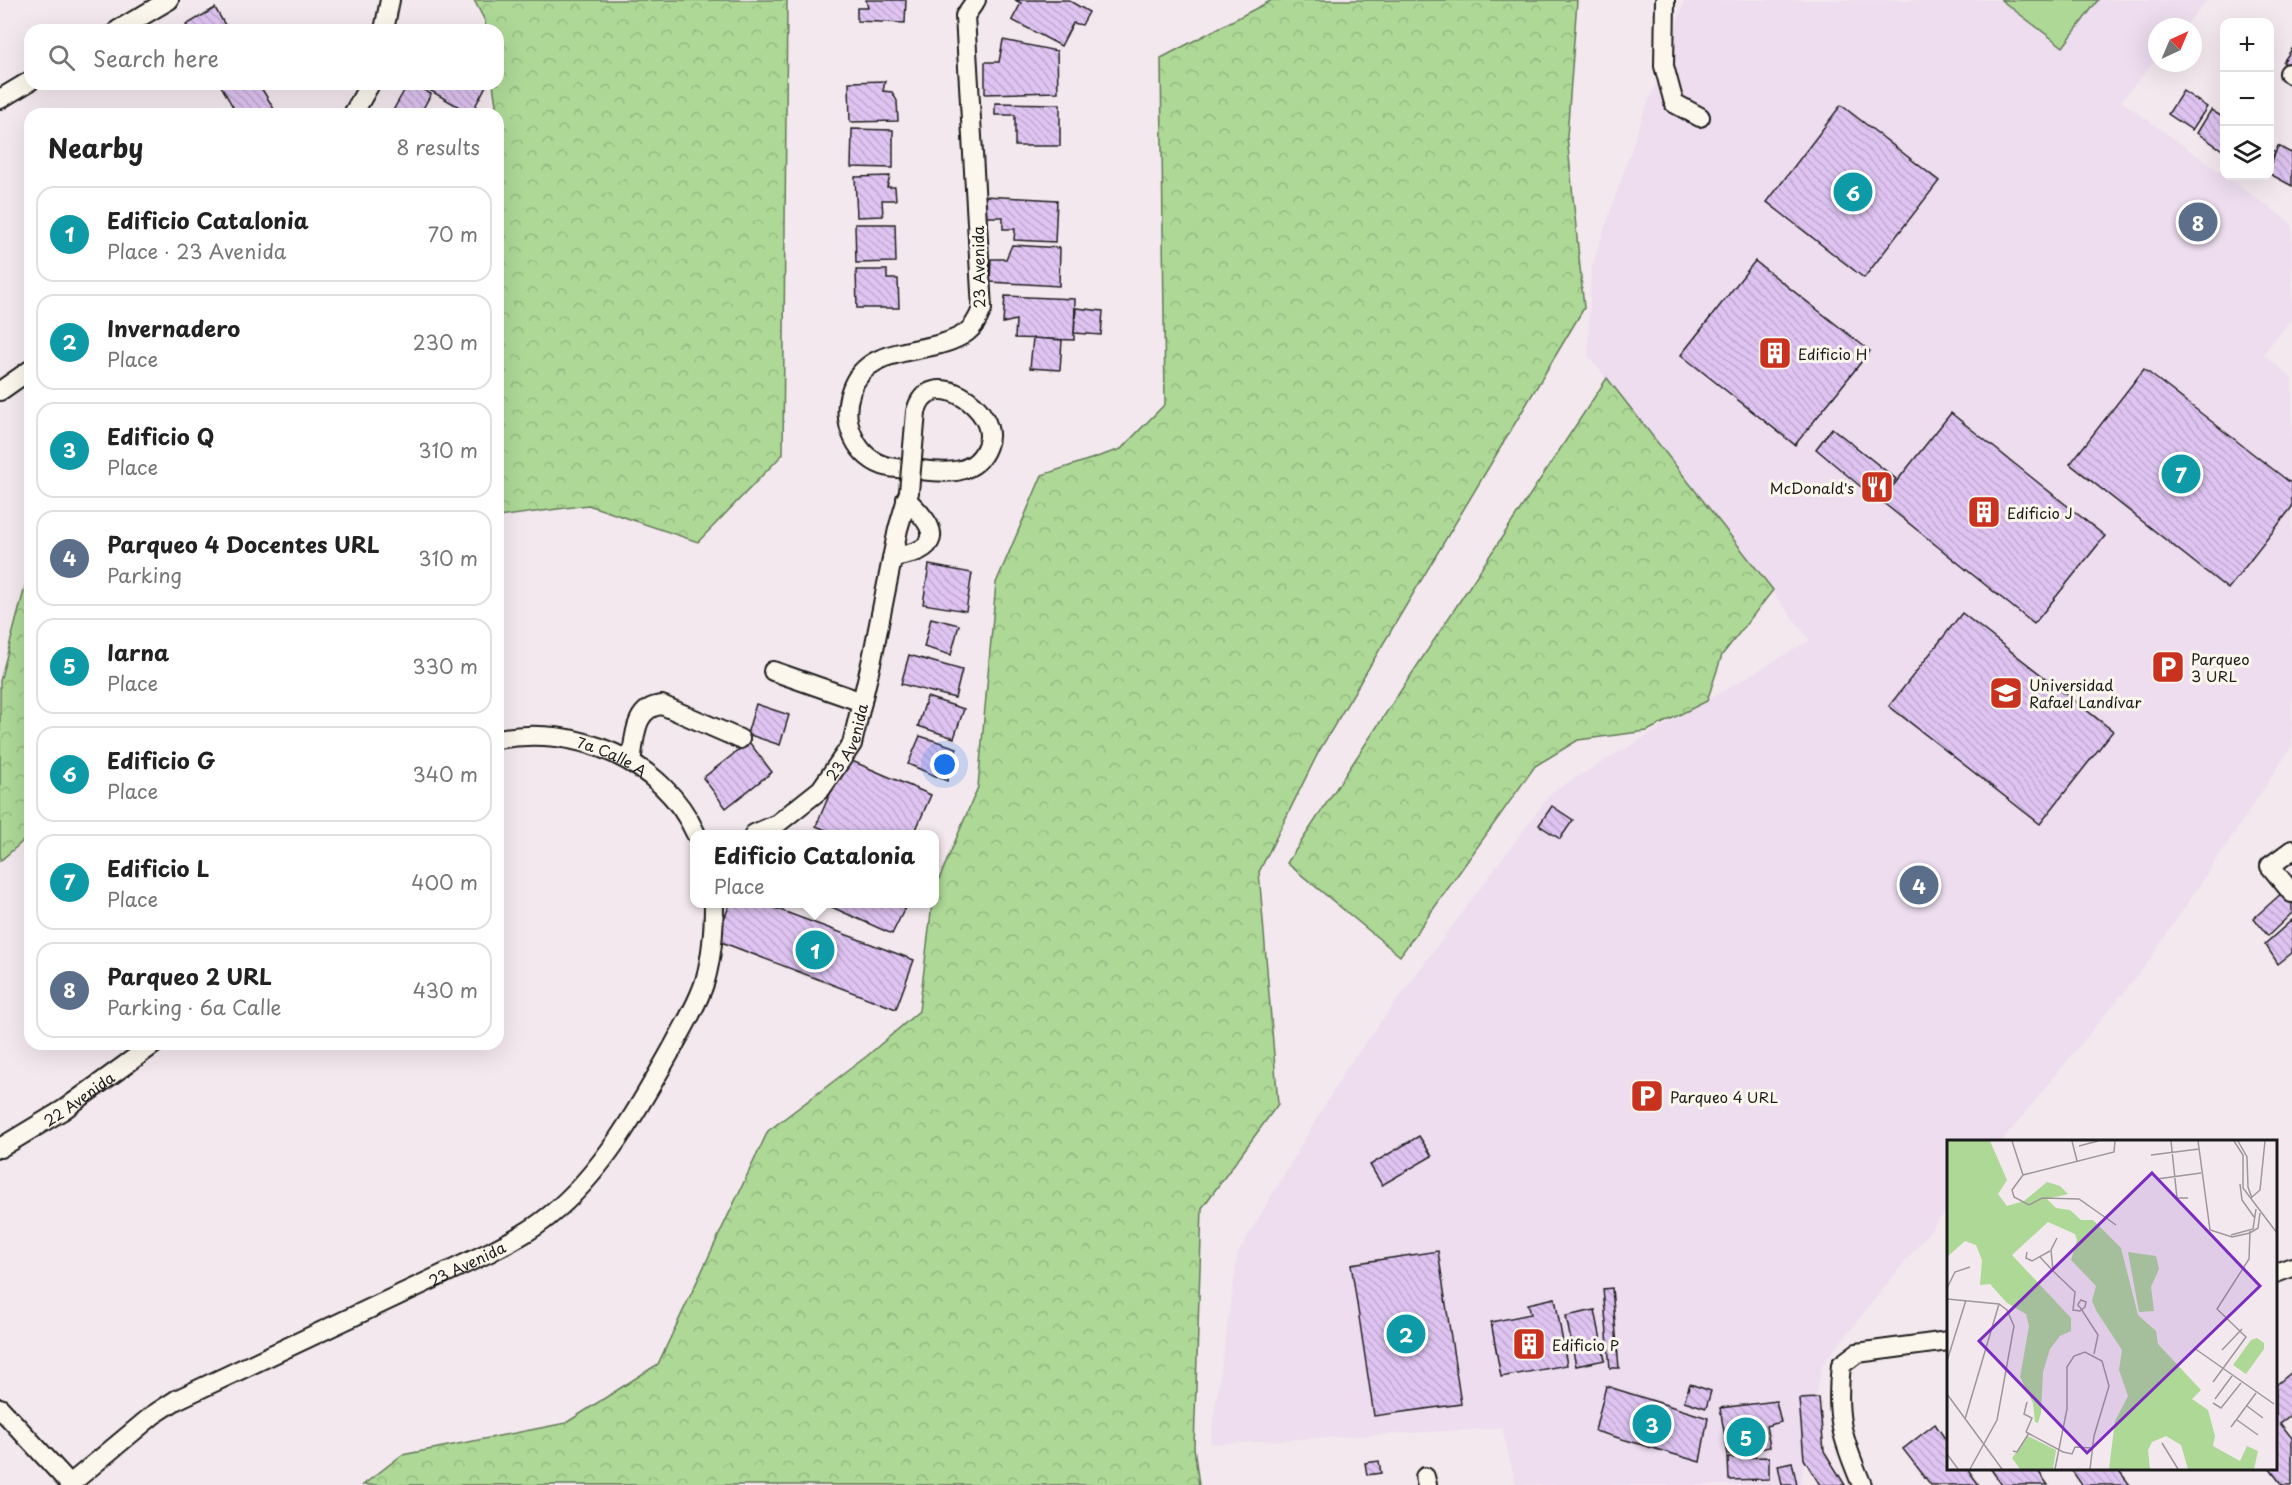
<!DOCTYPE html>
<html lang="en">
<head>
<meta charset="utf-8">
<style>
  body { margin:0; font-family:"Playpen Sans",sans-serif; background:#f6f6f6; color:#222 }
  .controls { position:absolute; right:18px; top:18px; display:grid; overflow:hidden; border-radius:12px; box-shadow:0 6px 24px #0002 }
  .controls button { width:54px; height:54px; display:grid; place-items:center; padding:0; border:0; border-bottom:2px solid #e0e0e0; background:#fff; color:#222; font:30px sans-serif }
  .compass { position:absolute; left:2148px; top:18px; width:54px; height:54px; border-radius:50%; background:#fff; box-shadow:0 6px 24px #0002; rotate:44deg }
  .you { position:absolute; left:945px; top:765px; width:21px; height:21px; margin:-15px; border:4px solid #fff; border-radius:50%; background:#1a73e8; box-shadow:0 0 0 9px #1a73e833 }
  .badge { display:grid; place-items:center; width:39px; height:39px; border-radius:50%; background:#2563eb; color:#fff; font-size:20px; font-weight:700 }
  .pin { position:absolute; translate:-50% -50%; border:3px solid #fff; box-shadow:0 2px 6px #0006 }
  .popup { position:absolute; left:690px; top:830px; width:249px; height:78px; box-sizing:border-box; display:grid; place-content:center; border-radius:12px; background:#fff; filter:drop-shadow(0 2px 4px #0005); font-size:20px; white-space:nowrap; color:#767676 }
  .popup b { font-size:22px; color:#222 }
  .popup::after { content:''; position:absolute; left:50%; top:100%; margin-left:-12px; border:12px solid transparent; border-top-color:#fff }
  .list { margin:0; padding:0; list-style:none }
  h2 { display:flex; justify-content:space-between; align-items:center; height:78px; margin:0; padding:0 24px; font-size:26px }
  h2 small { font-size:20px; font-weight:400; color:#767676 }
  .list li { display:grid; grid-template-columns:39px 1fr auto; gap:18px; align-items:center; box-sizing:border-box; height:96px; margin:0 12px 12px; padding:0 12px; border:2px solid #e0e0e0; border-radius:18px }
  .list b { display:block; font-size:22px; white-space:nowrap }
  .list p { margin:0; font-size:20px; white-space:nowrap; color:#767676 }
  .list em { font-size:20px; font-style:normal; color:#767676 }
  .icon { flex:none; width:33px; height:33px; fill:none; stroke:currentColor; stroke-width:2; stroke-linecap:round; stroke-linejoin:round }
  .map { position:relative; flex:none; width:2292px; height:1485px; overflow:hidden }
  .search { position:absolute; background:#fff; box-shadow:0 6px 24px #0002; left:24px; top:24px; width:480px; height:66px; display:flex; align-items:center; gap:15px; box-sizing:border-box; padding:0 21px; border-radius:18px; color:#767676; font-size:22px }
  .panel { position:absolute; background:#fff; box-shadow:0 6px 24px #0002; left:24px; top:108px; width:480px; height:942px; border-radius:18px }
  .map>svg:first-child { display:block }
  .built { fill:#edddef }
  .forest { fill:url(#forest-crowns); stroke:#647a59; stroke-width:1.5 }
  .park { fill:#add896; stroke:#647a59; stroke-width:1.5 }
  .building { fill:url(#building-back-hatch); stroke:#1c1c1c; stroke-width:1.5 }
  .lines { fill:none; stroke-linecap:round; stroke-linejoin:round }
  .street-casing { stroke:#1c1c1c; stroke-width:22 }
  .street { stroke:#fbf7ec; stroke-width:18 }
  .street-bridge-casing { stroke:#1c1c1c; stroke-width:22; stroke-linecap:butt }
  .street-bridge { stroke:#fbf7ec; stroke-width:18 }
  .labels { text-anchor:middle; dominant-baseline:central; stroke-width:6; stroke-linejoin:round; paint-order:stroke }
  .street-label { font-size:15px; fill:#1c1c1c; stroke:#fbf7ec }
  .poi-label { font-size:15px; fill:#1c1c1c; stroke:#fbf7ec; text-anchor:start }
  .inset-road { fill:none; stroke:#9d969a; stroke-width:1.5 }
  .view { fill:#7b2cbf; fill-opacity:0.15; stroke:#7b2cbf; stroke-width:3 }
  .inset-edge { fill:none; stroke:#1c1c1c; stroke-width:3 }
</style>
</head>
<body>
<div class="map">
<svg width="2292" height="1485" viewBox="0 0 2292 1485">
  <defs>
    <pattern id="forest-crowns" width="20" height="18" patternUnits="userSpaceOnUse" patternTransform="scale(1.5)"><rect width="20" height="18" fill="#add896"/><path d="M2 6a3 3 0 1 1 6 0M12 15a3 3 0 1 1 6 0" fill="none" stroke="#94b981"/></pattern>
    <pattern id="building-back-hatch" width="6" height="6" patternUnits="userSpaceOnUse" patternTransform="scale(1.5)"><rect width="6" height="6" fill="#dfc4f2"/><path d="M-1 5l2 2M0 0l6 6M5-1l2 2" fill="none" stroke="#bfa8cf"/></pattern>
  </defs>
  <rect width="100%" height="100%" fill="#f3e8ee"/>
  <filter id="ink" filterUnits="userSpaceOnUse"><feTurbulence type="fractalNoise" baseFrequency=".0167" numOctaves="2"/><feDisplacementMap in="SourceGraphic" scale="12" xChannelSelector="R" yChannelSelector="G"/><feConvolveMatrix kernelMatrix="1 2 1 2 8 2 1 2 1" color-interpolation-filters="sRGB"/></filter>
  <g filter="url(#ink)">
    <polygon class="built" points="1684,0 2207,0 2184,27 2157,27 2157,58 2121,101 2292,224 2292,318 2263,354 2292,378 2292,746 2148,962 2002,1141 1948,1142 1948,1208 1822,1365 1800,1485 1516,1485 1502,1428 1210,1444 1238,1253 1346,1069 1552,792 1810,640 1588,355 1591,269 1644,112 1668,58"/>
    <g class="forest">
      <polygon points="474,0 787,0 783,454 698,542 588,505 498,517 499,126 493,84 498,84 498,30 486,30 485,21"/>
      <polygon points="1272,0 1577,0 1567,136 1584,308 1319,751 1259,872 1278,1104 1202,1208 1194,1447 1199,1485 363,1485 402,1455 566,1423 658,1364 768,1131 867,1056 919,1011 932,904 935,904 935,889 978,787 996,583 1042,475 1121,449 1165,404 1161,58"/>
      <polygon points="1607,378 1773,590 1722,655 1707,701 1647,731 1578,740 1535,766 1400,956 1287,863"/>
      <polygon points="30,568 30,835 0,861 0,681"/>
    </g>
    <polygon class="park" points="2001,0 2098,0 2063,47"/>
    <g class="building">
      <polygon points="866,0 906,0 905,23 857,21 857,8 868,8"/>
      <polygon points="1015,0 1068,0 1089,12 1082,25 1073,23 1061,46 1012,20 1021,3"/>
      <polygon points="215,8 228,30 189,30 186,25"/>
      <polygon points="1003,40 1057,51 1058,92 985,94 985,62 999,62"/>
      <polygon points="2292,49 2292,68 2283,62"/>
      <polygon points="885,81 883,91 892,92 897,101 898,121 850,122 849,82"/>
      <polygon points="220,84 259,84 277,114 237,114"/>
      <polygon points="408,84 413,84 431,94 420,114 391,114"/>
      <polygon points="419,84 487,84 471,114"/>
      <polygon points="2183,91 2207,107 2192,130 2168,114"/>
      <polygon points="995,103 1060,104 1060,146 1015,146 1015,115 995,115"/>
      <polygon points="1841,105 1939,181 1864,278 1767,202"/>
      <polygon points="2211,110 2224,118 2224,151 2197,133"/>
      <polygon points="852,129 893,130 893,168 851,167"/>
      <polygon points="2278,146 2291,153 2292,151 2292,186 2270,174 2270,166"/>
      <polygon points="2270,148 2275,152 2270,161"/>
      <polygon points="890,176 887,187 895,187 896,200 882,200 883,216 857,217 855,177"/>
      <polygon points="984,196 1057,200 1055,242 1014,240 1015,229 1003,229 1003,217 984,217"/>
      <polygon points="855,224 895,224 896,262 856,263"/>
      <polygon points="1012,245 1060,248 1059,286 990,282 991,259 1006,259"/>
      <polygon points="1755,261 1870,351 1795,445 1681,355"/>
      <polygon points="856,270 887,270 887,279 898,279 899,308 857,308"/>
      <polygon points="1005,296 1075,299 1074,340 1015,338 1016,320 1003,323"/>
      <polygon points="1076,308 1103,311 1101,335 1074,333"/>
      <polygon points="1033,338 1062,340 1060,370 1030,368"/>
      <polygon points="2144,369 2292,484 2292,507 2228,589 2070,464"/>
      <polygon points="1951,413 2105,536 2034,624 1881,501"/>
      <polygon points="1832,428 1896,479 1879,502 1816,449"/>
      <polygon points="929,565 972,573 966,611 923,604"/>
      <polygon points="1962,613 2113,731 2040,824 1889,706"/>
      <polygon points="931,618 959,625 951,655 924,647"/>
      <polygon points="909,655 962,670 955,698 901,684"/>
      <polygon points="927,697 964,709 954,738 918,726"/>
      <polygon points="756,704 789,715 780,745 747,734"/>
      <polygon points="920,736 957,748 947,781 908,764"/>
      <polygon points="749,742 772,772 726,808 703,778"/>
      <polygon points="845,758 931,795 914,834 835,834 816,826"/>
      <polygon points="1552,806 1573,820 1560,839 1539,825"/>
      <polygon points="2284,891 2292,902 2292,913 2268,936 2254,918"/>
      <polygon points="730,904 764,904 914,960 896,1009 716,940"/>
      <polygon points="825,904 907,904 892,934"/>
      <polygon points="2292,920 2292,953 2278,964 2265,944"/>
      <polygon points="1419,1136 1432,1156 1382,1185 1370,1165"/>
      <polygon points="1438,1251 1461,1404 1374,1416 1351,1264"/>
      <polygon points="1612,1288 1619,1368 1610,1368 1603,1289"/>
      <polygon points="1555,1298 1567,1365 1501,1377 1491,1322 1531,1314 1528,1304"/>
      <polygon points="1595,1310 1605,1360 1576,1366 1566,1316"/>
      <polygon points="2292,1372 2292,1414 2280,1423 2292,1438 2292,1485 2282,1485 2269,1468 2276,1468 2276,1385"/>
      <polygon points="1690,1384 1711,1391 1706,1408 1684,1401"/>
      <polygon points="1606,1386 1708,1418 1700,1462 1595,1431"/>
      <polygon points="1819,1398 1824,1451 1845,1485 1820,1485 1804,1459 1799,1399"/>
      <polygon points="1776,1401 1781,1422 1766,1426 1770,1447 1728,1455 1720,1408"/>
      <polygon points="1935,1424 1948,1443 1948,1468 1967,1468 1979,1485 1931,1485 1903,1449"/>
      <polygon points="1769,1457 1769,1479 1729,1480 1728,1458"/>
      <polygon points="1379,1461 1381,1473 1367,1475 1365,1463"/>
      <polygon points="1792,1462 1797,1485 1782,1485 1778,1465"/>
      <polygon points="1990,1468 2036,1468 2048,1485 2002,1485"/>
      <polygon points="2070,1468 2117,1468 2130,1485 2082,1485"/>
    </g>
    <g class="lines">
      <defs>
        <g id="street">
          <polyline points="1665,0 1664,66 1674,103 1700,117"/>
          <polyline points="118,30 169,0"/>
          <polyline points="384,30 390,0"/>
          <polyline points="2289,73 2292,75"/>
          <polyline points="0,99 30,81"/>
          <polyline points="353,114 370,84"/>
          <polyline points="0,391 30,370"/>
          <path d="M916,412C927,362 1002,408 987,446C976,476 946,473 921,470C910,469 899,469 889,467C856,460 840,421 851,391C868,340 932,358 967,332C975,326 978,318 982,309L965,16L976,0"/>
          <path d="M892,558C901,555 912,554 920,550C947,536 918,511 906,499"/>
          <polyline points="773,671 862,702"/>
          <path id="s1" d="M498,739C575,724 663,760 696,834"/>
          <path d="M631,762C635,740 633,707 662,705L740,739"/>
          <path id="s2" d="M754,834L777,824L821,789L852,744L872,659L898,529L909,492"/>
          <polyline points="2292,850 2270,866 2292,893"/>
          <path id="s3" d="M0,1148L63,1110L154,1044"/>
          <polyline points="2276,1273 2292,1267"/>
          <polyline points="0,1408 70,1484"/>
          <polyline points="1425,1477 1427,1485"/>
          <path id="s4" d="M69,1485L153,1415L176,1400L490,1252C511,1241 531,1231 549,1216C603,1173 640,1106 673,1047C684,1026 698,1004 705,981C712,956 714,929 714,904"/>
          <path d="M1862,1485C1842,1438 1835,1417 1841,1365L1857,1353L1948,1341"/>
        </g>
      </defs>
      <use href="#street" class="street-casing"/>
      <use href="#street" class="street"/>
      <defs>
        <polyline id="street-bridge" points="909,492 916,412"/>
      </defs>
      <use href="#street-bridge" class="street-bridge-casing"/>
      <use href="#street-bridge" class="street-bridge"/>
    </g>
  </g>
  <defs>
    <symbol id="building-square" viewBox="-11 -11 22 22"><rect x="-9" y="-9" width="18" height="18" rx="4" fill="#c8321e" stroke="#fbf7ec"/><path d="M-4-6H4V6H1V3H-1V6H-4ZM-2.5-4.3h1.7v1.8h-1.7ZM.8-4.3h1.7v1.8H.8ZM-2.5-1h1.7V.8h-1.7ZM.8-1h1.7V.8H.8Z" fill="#fff"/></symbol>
    <symbol id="restaurant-square" viewBox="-11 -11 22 22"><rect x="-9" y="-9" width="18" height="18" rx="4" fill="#c8321e" stroke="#fbf7ec"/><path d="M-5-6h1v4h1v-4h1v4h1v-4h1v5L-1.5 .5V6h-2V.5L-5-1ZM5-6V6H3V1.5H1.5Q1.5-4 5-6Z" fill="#fff"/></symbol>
    <symbol id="parking-square" viewBox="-11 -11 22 22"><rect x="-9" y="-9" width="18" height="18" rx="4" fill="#c8321e" stroke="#fbf7ec"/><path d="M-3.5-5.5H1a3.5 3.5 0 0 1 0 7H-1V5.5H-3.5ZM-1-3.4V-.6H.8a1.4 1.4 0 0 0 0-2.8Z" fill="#fff"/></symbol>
    <symbol id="university-square" viewBox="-11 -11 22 22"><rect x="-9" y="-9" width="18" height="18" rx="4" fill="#c8321e" stroke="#fbf7ec"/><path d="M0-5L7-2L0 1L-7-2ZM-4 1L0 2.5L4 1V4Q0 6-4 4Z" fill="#fff"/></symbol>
  </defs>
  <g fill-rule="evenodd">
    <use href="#building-square" x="1756" y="334" width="38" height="38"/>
    <use href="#restaurant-square" x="1858" y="468" width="38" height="38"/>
    <use href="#building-square" x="1965" y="493" width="38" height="38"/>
    <use href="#parking-square" x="2149" y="648" width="38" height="38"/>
    <use href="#university-square" x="1987" y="674" width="38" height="38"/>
    <use href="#parking-square" x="1628" y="1077" width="38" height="38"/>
    <use href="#building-square" x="1510" y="1325" width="38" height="38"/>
  </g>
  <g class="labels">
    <g class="street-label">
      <text transform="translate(978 267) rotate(-91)">23 Avenida</text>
      <text stroke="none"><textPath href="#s2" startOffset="136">23 Avenida</textPath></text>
      <text stroke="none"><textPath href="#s1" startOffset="118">7a Calle A</textPath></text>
      <text stroke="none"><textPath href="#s3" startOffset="93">22 Avenida</textPath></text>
      <text stroke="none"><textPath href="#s4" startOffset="458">23 Avenida</textPath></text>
    </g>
    <g class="poi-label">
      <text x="1798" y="353">Edificio H</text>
      <text x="1854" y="487" text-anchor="end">McDonald's</text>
      <text x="2007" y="512">Edificio J</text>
      <text x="2191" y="658">Parqueo<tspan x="2191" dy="17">3 URL</tspan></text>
      <text x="2029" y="684">Universidad<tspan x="2029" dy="17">Rafael Landívar</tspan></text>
      <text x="1670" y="1096">Parqueo 4 URL</text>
      <text x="1552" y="1344">Edificio P</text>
    </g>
  </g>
  <g transform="translate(1947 1140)">
    <rect width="330" height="330" fill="#f3e8ee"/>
    <path d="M0,1H43L60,40L51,54L60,66L77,61L100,42L113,46L121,54L100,59L109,68L123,70L134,80H146L174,108L191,175L209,191L211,204L254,250L245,259L261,270L268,296L266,306L293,321L300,306L311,311L307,329H241L234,305L219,296L205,302L201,310L203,329H162L168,281L181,256L172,230L175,210L150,172L145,161L149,146L124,120L130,100L128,94L101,82L65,115L124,178V191L113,196L103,209L96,232L94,273L91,283L88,282L86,263L73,237L82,186L79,174L60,163L43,144L33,145L35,120L29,105L18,101L0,117ZM181,112L209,116L212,129L204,147L207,171L192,172Z" fill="#add896"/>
    <path d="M310,198L317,203V209L299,234L286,225L304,200ZM81,296L109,310L106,329H73L65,318Z" fill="#add896"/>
    <path class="inset-road" d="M65,1L76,35M125,1L130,21M168,1L167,12L76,35L65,50L67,57L82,65L95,58L132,59L169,85M224,1L230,58H241M251,1L263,90L285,97L303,93L311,88L313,73M287,1L296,15V48L330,93M291,1L300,17L301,47L305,58M132,6L151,1M204,15L252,9M210,39L254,33M293,44L295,60L307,77M305,57L313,50L318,1M284,95L306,89L309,69M110,98L104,110L106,131L128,152L126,170L133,171L138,167L139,162L134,160L131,164V165L135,170L136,172L151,195L147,214M80,112L79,118L85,121L103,111M93,117L106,131M0,148L8,132L23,127M0,159L52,164L60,170L67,186L50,280L23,329M247,208L327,264M275,210L295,189M0,221L19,160M266,242L299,197L270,169L302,119L303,91M0,254L55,329M268,259L285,236M266,263L274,268L294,243M300,266L316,278M18,279L52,164M290,280L311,295M284,287L309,253M79,292L116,312L125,314L128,307L145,308M79,292L85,278L77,274L80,262M215,303L231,329M66,311L70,312L82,293M0,314L11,329M108,329L120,269V227L127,216L138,212L155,221L162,246L147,296L143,329"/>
    <path class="view" d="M205,33L313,146L140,313L32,201Z"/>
    <rect width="330" height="330" class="inset-edge"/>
  </g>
</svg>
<div class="controls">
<button>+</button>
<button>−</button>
<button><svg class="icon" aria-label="layers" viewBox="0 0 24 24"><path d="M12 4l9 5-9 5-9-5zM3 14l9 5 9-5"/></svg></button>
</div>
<svg class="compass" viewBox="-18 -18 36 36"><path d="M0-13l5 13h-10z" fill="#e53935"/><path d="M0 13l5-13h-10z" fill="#767676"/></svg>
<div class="you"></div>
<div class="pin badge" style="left:815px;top:950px;background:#0f9aa8">1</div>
<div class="popup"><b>Edificio Catalonia</b>Place</div>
<div class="pin badge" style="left:1406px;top:1334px;background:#0f9aa8">2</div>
<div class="pin badge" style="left:1652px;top:1424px;background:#0f9aa8">3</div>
<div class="pin badge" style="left:1919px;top:885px;background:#5c6f8a">4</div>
<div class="pin badge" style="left:1746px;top:1437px;background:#0f9aa8">5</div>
<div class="pin badge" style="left:1853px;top:192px;background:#0f9aa8">6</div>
<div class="pin badge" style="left:2181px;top:474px;background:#0f9aa8">7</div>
<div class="pin badge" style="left:2198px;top:222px;background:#5c6f8a">8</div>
<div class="search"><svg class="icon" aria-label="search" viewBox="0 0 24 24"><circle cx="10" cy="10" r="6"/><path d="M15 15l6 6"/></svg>Search here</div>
<section class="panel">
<h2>Nearby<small>8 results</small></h2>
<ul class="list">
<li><span class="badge" style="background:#0f9aa8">1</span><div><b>Edificio Catalonia</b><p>Place · 23 Avenida</p></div><em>70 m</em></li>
<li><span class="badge" style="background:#0f9aa8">2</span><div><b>Invernadero</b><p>Place</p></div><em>230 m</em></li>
<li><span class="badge" style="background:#0f9aa8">3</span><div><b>Edificio Q</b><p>Place</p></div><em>310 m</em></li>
<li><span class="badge" style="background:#5c6f8a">4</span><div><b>Parqueo 4 Docentes URL</b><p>Parking</p></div><em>310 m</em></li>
<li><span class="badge" style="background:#0f9aa8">5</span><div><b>Iarna</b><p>Place</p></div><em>330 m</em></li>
<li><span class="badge" style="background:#0f9aa8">6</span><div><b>Edificio G</b><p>Place</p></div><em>340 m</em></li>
<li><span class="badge" style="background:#0f9aa8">7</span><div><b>Edificio L</b><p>Place</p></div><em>400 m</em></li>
<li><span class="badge" style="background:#5c6f8a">8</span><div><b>Parqueo 2 URL</b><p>Parking · 6a Calle</p></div><em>430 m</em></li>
</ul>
</section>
</div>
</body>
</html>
